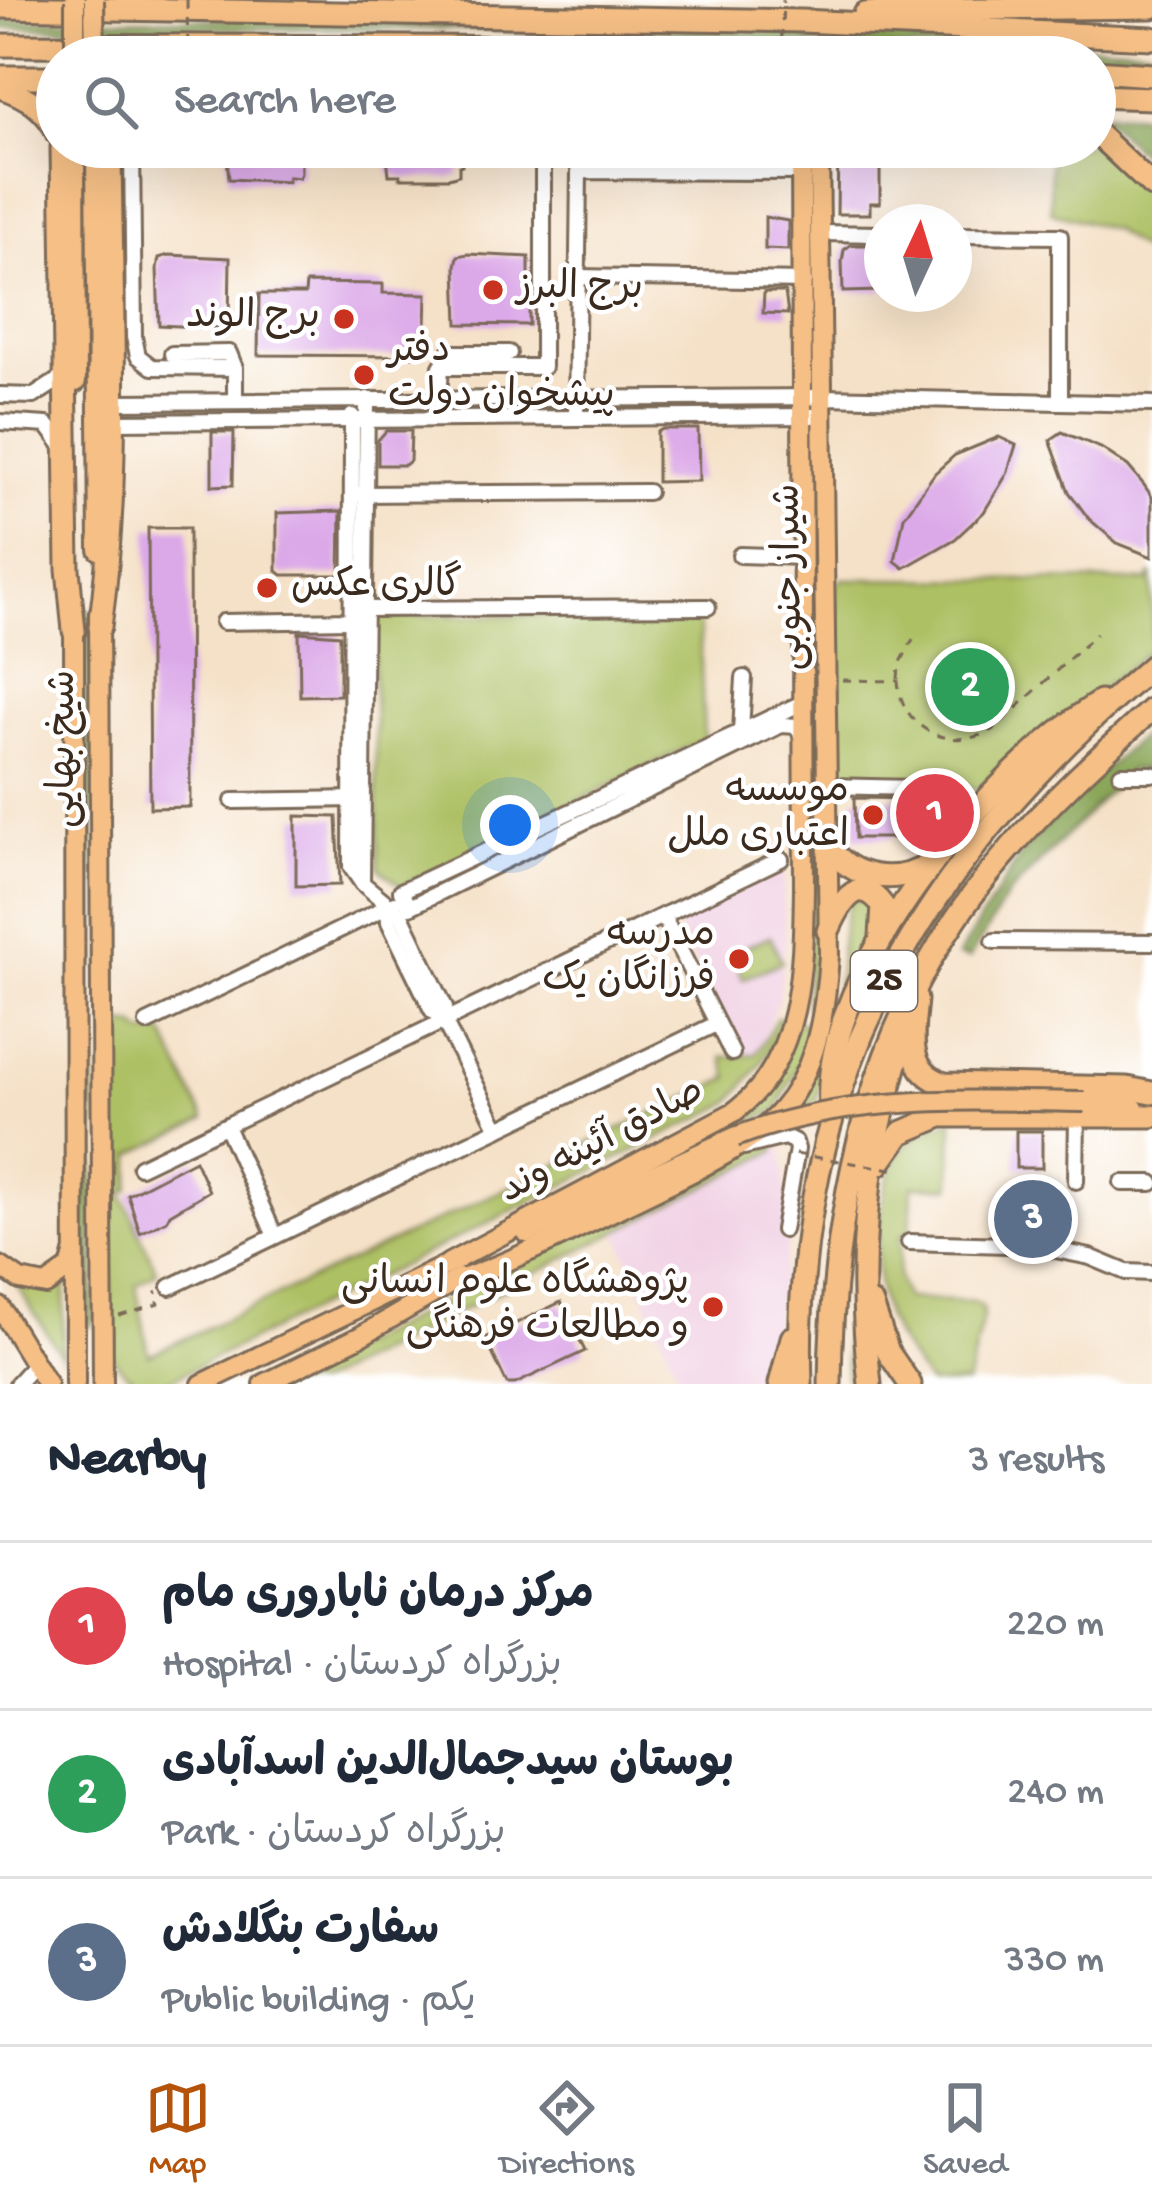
<!DOCTYPE html>
<html lang="en">
<head>
<meta charset="utf-8">
<style>
  body { margin:0; font-family:"Gochi Hand","Playpen Sans Arabic",sans-serif; background:#f6f6f7; color:#1f2937 }
  .compass { position:absolute; left:864px; top:204px; width:108px; height:108px; border-radius:50%; background:#fff; box-shadow:0 12px 48px #0002; rotate:4deg }
  .you { position:absolute; left:510px; top:825px; width:42px; height:42px; margin:-30px; border:9px solid #fff; border-radius:50%; background:#1a73e8; box-shadow:0 0 0 18px #1a73e833 }
  .badge { display:grid; place-items:center; width:78px; height:78px; border-radius:50%; background:#b45309; color:#fff; font-size:39px; font-weight:700 }
  .pin { position:absolute; translate:-50% -50%; border:6px solid #fff; box-shadow:0 3px 12px #0006 }
  .list { margin:0; padding:0; list-style:none }
  h2 { display:flex; justify-content:space-between; align-items:center; height:156px; margin:0; padding:0 48px; font-size:51px }
  h2 small { font-size:39px; font-weight:400; color:#747a83 }
  .list li { display:grid; grid-template-columns:78px 1fr auto; gap:36px; align-items:center; box-sizing:border-box; height:168px; padding:0 48px; border-top:3px solid #e0e1e3 }
  .list b { display:block; font-size:45px; white-space:nowrap }
  .list p { margin:0; font-size:39px; white-space:nowrap; color:#747a83 }
  .list em { font-size:39px; font-style:normal; color:#747a83 }
  .icon { flex:none; width:66px; height:66px; fill:none; stroke:currentColor; stroke-width:2; stroke-linecap:round; stroke-linejoin:round }
  .map { position:relative; flex:none; width:1152px; height:1384px; overflow:hidden }
  .search { position:absolute; background:#fff; box-shadow:0 12px 48px #0002; left:36px; right:36px; top:36px; height:132px; display:flex; align-items:center; gap:30px; box-sizing:border-box; padding:0 42px; border-radius:66px; color:#747a83; font-size:45px }
  .sheet { height:660px; background:#fff }
  nav { display:flex; justify-content:space-around; align-items:center; box-sizing:border-box; height:168px; border-top:3px solid #e0e1e3; background:#fff; font-size:33px; color:#747a83 }
  nav a { display:grid; justify-items:center; gap:6px }
  nav .on { color:#b45309 }
  .map>svg:first-child { display:block }
  .built { fill:#f1d0e3 }
  .green { fill:#adc063; stroke:#747540; stroke-width:3 }
  .forest { fill:#8aa659; stroke:#62683c; stroke-width:3 }
  .building { fill:#dba8e8 }
  .lines { fill:none; stroke-linecap:round; stroke-linejoin:round }
  .minor-casing { stroke:#7c6a59; stroke-width:20 }
  .major-casing { stroke:#7c6a59; stroke-width:24 }
  .highway-casing { stroke:#7c6a59; stroke-width:27 }
  .path { stroke:#7c6a59; stroke-width:3; stroke-dasharray:9 9; stroke-linecap:butt }
  .minor { stroke:#fff; stroke-width:14 }
  .major { stroke:#f5bf86; stroke-width:18 }
  .highway { stroke:#f5bf86; stroke-width:21 }
  .major-bridge-casing { stroke:#7c6a59; stroke-width:24; stroke-linecap:butt }
  .path-bridge { stroke:#7c6a59; stroke-width:3; stroke-dasharray:9 9; stroke-linecap:butt }
  .major-bridge { stroke:#f5bf86; stroke-width:18 }
  .poi-dot { fill:#c8321e; stroke:#fff; stroke-width:4.5 }
  .labels { text-anchor:middle; dominant-baseline:central; stroke-width:9; stroke-linejoin:round; paint-order:stroke }
  .shield { fill:#fff; stroke:#766a62; stroke-width:3 }
  .shield-label { font-size:36px; font-weight:bold; fill:#3b2a1e }
  .poi-label { font-size:39px; fill:#3b2a1e; stroke:#fff; text-anchor:end }
  .street-label { font-size:39px; fill:#3b2a1e; stroke:#fff }
</style>
</head>
<body>
<div class="map">
<svg width="1152" height="1384" viewBox="0 0 1152 1384">
  <rect width="100%" height="100%" fill="#fff"/>
  <filter id="ink" filterUnits="userSpaceOnUse"><feTurbulence type="fractalNoise" baseFrequency=".00833" numOctaves="2"/><feDisplacementMap in="SourceGraphic" scale="24" xChannelSelector="R" yChannelSelector="G"/><feConvolveMatrix kernelMatrix="1 2 1 2 8 2 1 2 1" color-interpolation-filters="sRGB"/></filter>
  <filter id="wash" filterUnits="userSpaceOnUse"><feTurbulence type="fractalNoise" baseFrequency=".004" numOctaves="4" result="noise"/><feDisplacementMap in="SourceGraphic" scale="48" xChannelSelector="R" yChannelSelector="G"/><feGaussianBlur stdDeviation="2.7" result="paint"/><feColorMatrix in="noise" values="0 0 0 0 0 0 0 0 0 0 0 0 0 0 0 0 0 1.4 0 .05"/><feComposite in="paint" operator="in"/></filter>
  <g filter="url(#wash)">
    <rect width="100%" height="100%" fill="#f5e1c7"/>
    <g class="built">
      <polygon points="784,870 785,944 778,1001 757,1054 738,1053 675,921"/>
      <polygon points="783,1147 788,1241 763,1384 682,1384 617,1232"/>
    </g>
    <g class="green">
      <polygon points="1095,144 1112,156 1152,197 1152,258 1112,229 1051,212 1050,151 1008,149"/>
      <polygon points="1152,573 1152,648 976,790 934,784 840,782 836,588 842,579 1148,581"/>
      <polygon points="699,615 704,739 402,887 379,868 372,622 378,616"/>
      <polygon points="814,741 820,791 821,949 815,1012 812,1015 807,1006"/>
      <path d="M851,899L870,900L878,925L836,1026L816,1101L791,1111C812,1077 830,1043 836,1004C842,966 837,936 851,899Z"/>
      <polygon points="770,936 782,962 743,979 731,953"/>
      <path d="M778,1017L784,1021L760,1065L730,1103L162,1384C137,1384 124,1375 111,1354L110,1023L136,1026L142,1033H164L205,1120L133,1154L129,1189L122,1194L157,1272L136,1285L149,1355L578,1155L577,1149L729,1078L723,1057L756,1054Z"/>
      <polygon points="798,1021 807,1026 818,1025 776,1111 713,1135 750,1104"/>
      <path d="M953,1120L951,1187L912,1186L910,1235H901L898,1277L906,1299L974,1302L982,1307L983,1317L967,1384H929C910,1359 890,1333 882,1303C872,1267 878,1175 904,1147C917,1132 935,1126 953,1120Z"/>
      <polygon points="776,1142 775,1151 317,1384 281,1384 739,1153"/>
      <polygon points="852,1259 860,1384 847,1384 845,1338"/>
      <polygon points="65,1281 62,1351 62,1357 18,1287"/>
    </g>
    <g class="forest">
      <polygon points="246,19 890,35 1152,49 1152,58 451,29 0,28 0,20"/>
      <polygon points="1100,113 1152,115 1152,165"/>
      <polygon points="85,610 92,611 95,965 90,968 84,964"/>
      <polygon points="1152,727 1152,770 1130,770 1007,896 969,959 958,956 1023,851 1077,793"/>
      <polygon points="89,1002 93,1005 93,1325 87,1326 83,1298 82,1003"/>
    </g>
    <g id="blocks">
      <g class="building">
        <polygon points="226,147 301,148 301,173 299,178 288,177 288,182 229,179"/>
        <polygon points="386,147 461,147 462,165 459,166 459,175 449,178 400,178 400,175 389,175"/>
        <polygon points="838,150 880,150 880,203 870,203 870,214 837,214"/>
        <polygon points="765,217 788,221 788,250 765,249"/>
        <polygon points="850,245 882,245 882,291 843,292 842,262 844,250"/>
        <polygon points="468,254 529,257 529,325 458,324 456,266 458,256"/>
        <polygon points="169,255 230,258 229,325 219,324 219,328 159,325 157,268 159,258"/>
        <polygon points="306,283 383,284 383,293 427,294 425,356 258,355 259,294 305,294"/>
        <polygon points="764,292 785,292 788,314 763,313"/>
        <polygon points="663,429 698,429 699,481 657,482 657,432"/>
        <polygon points="386,431 411,431 410,461 405,465 378,465 378,440"/>
        <polygon points="212,432 234,432 233,485 212,486"/>
        <polygon points="1062,432 1101,448 1128,466 1144,485 1152,497 1152,557 1117,543 1089,519 1069,492 1050,440"/>
        <polygon points="999,437 1016,445 1007,474 984,512 955,539 904,568 895,561 904,517 935,473 955,455"/>
        <polygon points="341,511 340,575 282,575 277,571 277,513"/>
        <polygon points="148,528 189,528 190,807 150,808"/>
        <polygon points="299,632 340,635 340,695 300,696"/>
        <polygon points="923,792 950,792 950,818 937,835 893,833 893,838 855,838 854,798 913,799"/>
        <polygon points="296,816 337,817 340,885 296,886"/>
        <rect x="1016" y="1131" width="26" height="37"/>
        <polygon points="195,1160 209,1191 170,1214 167,1220 140,1233 128,1195"/>
        <polygon points="561,1302 585,1351 515,1384 507,1384 485,1338"/>
      </g>
    </g>
  </g>
  <g filter="url(#ink)">
    <use href="#blocks" fill-opacity="0" stroke="#7c6a59" stroke-width="3"/>
    <g class="lines">
      <defs>
        <g id="minor">
          <polyline points="132,147 134,337 138,356 152,367 235,368 235,400"/>
          <polyline points="821,233 882,234"/>
          <polyline points="954,235 1060,236 1060,402"/>
          <polyline points="577,277 804,281"/>
          <polyline points="172,354 229,353 235,368"/>
          <polyline points="441,367 449,353 509,353"/>
          <polyline points="0,395 34,396 66,375"/>
          <polyline points="439,398 441,367 543,367 543,147"/>
          <polyline points="112,402 822,397 1152,404"/>
          <polyline points="352,416 351,867 362,883 401,915 445,1007 444,1021"/>
          <polyline points="576,418 579,171 802,172"/>
          <polyline points="0,422 47,425 65,449"/>
          <polyline points="112,422 812,416"/>
          <polyline points="359,494 648,492"/>
          <polyline points="740,555 803,557"/>
          <polyline points="223,622 352,620 365,609 708,607"/>
          <polyline points="741,732 744,678"/>
          <polyline points="801,735 797,726 781,725 410,907 401,891 802,703"/>
          <polyline points="1121,774 1152,774"/>
          <polyline points="827,786 913,788"/>
          <polyline points="233,801 360,799"/>
          <polyline points="362,883 367,399"/>
          <polyline points="388,905 389,922 432,1010 444,1021 498,1129"/>
          <polyline points="663,916 732,1053"/>
          <polyline points="994,941 1152,942"/>
          <polyline points="147,1023 395,903"/>
          <polyline points="226,1126 275,1236"/>
          <polyline points="744,1147 785,1137 795,1142 797,1149 783,1230"/>
          <polyline points="140,1167 781,859"/>
          <polyline points="1076,1181 1077,1115"/>
          <polyline points="1122,1183 1152,1183"/>
          <polyline points="909,1242 1036,1246 1090,1257 1126,1272 1152,1273"/>
          <polyline points="170,1287 716,1024"/>
          <polyline points="17,1384 35,1364"/>
        </g>
        <g id="major">
          <polyline points="75,147 76,382"/>
          <polyline points="96,147 99,550"/>
          <polyline points="99,614 103,1384"/>
          <polyline points="74,620 75,1384"/>
          <polyline points="1085,1102 1134,1108"/>
          <polyline points="527,1233 735,1137"/>
          <path d="M449,1263L734,1112C803,1061 803,963 804,886L801,147"/>
          <polyline points="0,1266 20,1280 46,1285 70,1268 74,1254"/>
          <path d="M451,1283C512,1262 569,1233 627,1204C762,1138 819,1121 829,955L819,147"/>
          <polyline points="0,1307 47,1384"/>
          <polyline points="202,1384 457,1260"/>
          <polyline points="264,1384 359,1337 460,1278"/>
        </g>
        <g id="highway">
          <polyline points="0,7 802,21 1152,38"/>
          <polyline points="865,14 900,10 1152,7"/>
          <polyline points="0,45 620,48 846,57"/>
          <polyline points="1095,71 1152,75"/>
          <polyline points="0,77 57,77"/>
          <path d="M0,87C25,95 47,108 57,133"/>
          <polyline points="1095,96 1152,98"/>
          <polyline points="1095,132 1152,186"/>
          <polyline points="62,147 68,569 74,631"/>
          <path d="M100,627C122,469 111,306 110,147"/>
          <path d="M829,846C850,879 896,886 930,864"/>
          <path d="M828,931C839,906 857,870 883,906L881,936"/>
          <path d="M916,999C913,1034 904,1071 945,1084L1127,1088L1152,1093"/>
          <path d="M830,1106C820,973 992,769 1100,702"/>
          <polyline points="879,1164 901,1133 941,1116 1152,1116"/>
          <polyline points="872,1304 888,1352 910,1384"/>
          <polyline points="780,1384 792,1338"/>
          <path d="M801,1384C790,1076 923,861 1152,666"/>
          <path d="M830,1384C832,1191 874,1006 1003,857C1048,803 1100,756 1152,709"/>
          <path d="M870,1384C861,1306 861,1228 875,1150C881,1114 893,1077 902,1041"/>
        </g>
      </defs>
      <use href="#minor" class="minor-casing"/>
      <use href="#major" class="major-casing"/>
      <use href="#highway" class="highway-casing"/>
      <g class="path">
        <polyline points="898,679 899,666 913,639"/>
        <path d="M842,680L898,681C901,731 953,753 994,729L1096,634"/>
        <polyline points="971,704 984,735"/>
        <polyline points="119,1316 159,1304 154,1294 157,1292"/>
      </g>
      <use href="#minor" class="minor"/>
      <use href="#major" class="major"/>
      <use href="#highway" class="highway"/>
      <defs>
        <g id="major-bridge">
          <polyline points="75,0 75,57"/>
          <polyline points="94,0 95,57"/>
          <path d="M735,1137C849,1094 965,1100 1085,1102"/>
        </g>
      </defs>
      <use href="#major-bridge" class="major-bridge-casing"/>
      <g class="path-bridge">
        <polyline points="187,0 188,57"/>
        <polyline points="781,57 783,0"/>
        <polyline points="795,1154 898,1170"/>
      </g>
      <use href="#major-bridge" class="major-bridge"/>
    </g>
  </g>
  <g class="poi-dot">
    <circle cx="493" cy="290" r="12"/>
    <circle cx="344" cy="319" r="12"/>
    <circle cx="364" cy="375" r="12"/>
    <circle cx="267" cy="588" r="12"/>
    <circle cx="873" cy="815" r="12"/>
    <circle cx="739" cy="959" r="12"/>
    <circle cx="713" cy="1307" r="12"/>
  </g>
  <g class="labels">
    <rect class="shield" x="851" y="951" width="66" height="60" rx="9"/>
    <g class="shield-label">
      <text x="884" y="981">25</text>
    </g>
    <g class="poi-label">
      <text x="517" y="290" text-anchor="start">برج البرز</text>
      <text x="320" y="319">برج الوند</text>
      <text x="388" y="353" text-anchor="start">دفتر<tspan x="388" dy="45">پیشخوان دولت</tspan></text>
      <text x="291" y="588" text-anchor="start">گالری عکس</text>
      <text x="849" y="793">موسسه<tspan x="849" dy="45">اعتباری ملل</tspan></text>
      <text x="715" y="937">مدرسه<tspan x="715" dy="45">فرزانگان یک</tspan></text>
      <text x="689" y="1285">پژوهشگاه علوم انسانی<tspan x="689" dy="45">و مطالعات فرهنگی</tspan></text>
    </g>
    <g class="street-label">
      <text transform="translate(792 577) rotate(-91)">شیراز جنوبی</text>
      <text transform="translate(66 749) rotate(-90)">شیخ بهایی</text>
      <text transform="translate(603 1143) rotate(-28)">صادق آئینه وند</text>
    </g>
  </g>
</svg>
<svg class="compass" viewBox="-18 -18 36 36"><path d="M0-13l5 13h-10z" fill="#e53935"/><path d="M0 13l5-13h-10z" fill="#747a83"/></svg>
<div class="you"></div>
<div class="pin badge" style="left:935px;top:813px;background:#e0444e">1</div>
<div class="pin badge" style="left:970px;top:687px;background:#2e9e5b">2</div>
<div class="pin badge" style="left:1033px;top:1219px;background:#5c6f8a">3</div>
<div class="search"><svg class="icon" aria-label="search" viewBox="0 0 24 24"><circle cx="10" cy="10" r="6"/><path d="M15 15l6 6"/></svg>Search here</div>
</div>
<section class="sheet">
<h2>Nearby<small>3 results</small></h2>
<ul class="list">
<li><span class="badge" style="background:#e0444e">1</span><div><b>مرکز درمان ناباروری مام</b><p>Hospital · بزرگراه کردستان</p></div><em>220 m</em></li>
<li><span class="badge" style="background:#2e9e5b">2</span><div><b>بوستان سیدجمال‌الدین اسدآبادی</b><p>Park · بزرگراه کردستان</p></div><em>240 m</em></li>
<li><span class="badge" style="background:#5c6f8a">3</span><div><b>سفارت بنگلادش</b><p>Public building · یکم</p></div><em>330 m</em></li>
</ul>
</section>
<nav>
<a class="on"><svg class="icon" aria-label="map" viewBox="0 0 24 24"><path d="M3 6l6-2 6 2 6-2v14l-6 2-6-2-6 2zM9 4v14M15 6v14"/></svg>Map</a>
<a><svg class="icon" aria-label="directions" viewBox="0 0 24 24"><path d="M12 3l9 9-9 9-9-9zM9 14v-3h6M13 9l2 2-2 2"/></svg>Directions</a>
<a><svg class="icon" aria-label="saved" viewBox="0 0 24 24"><path d="M7 4h10v16l-5-4-5 4z"/></svg>Saved</a>
</nav>
</body>
</html>
